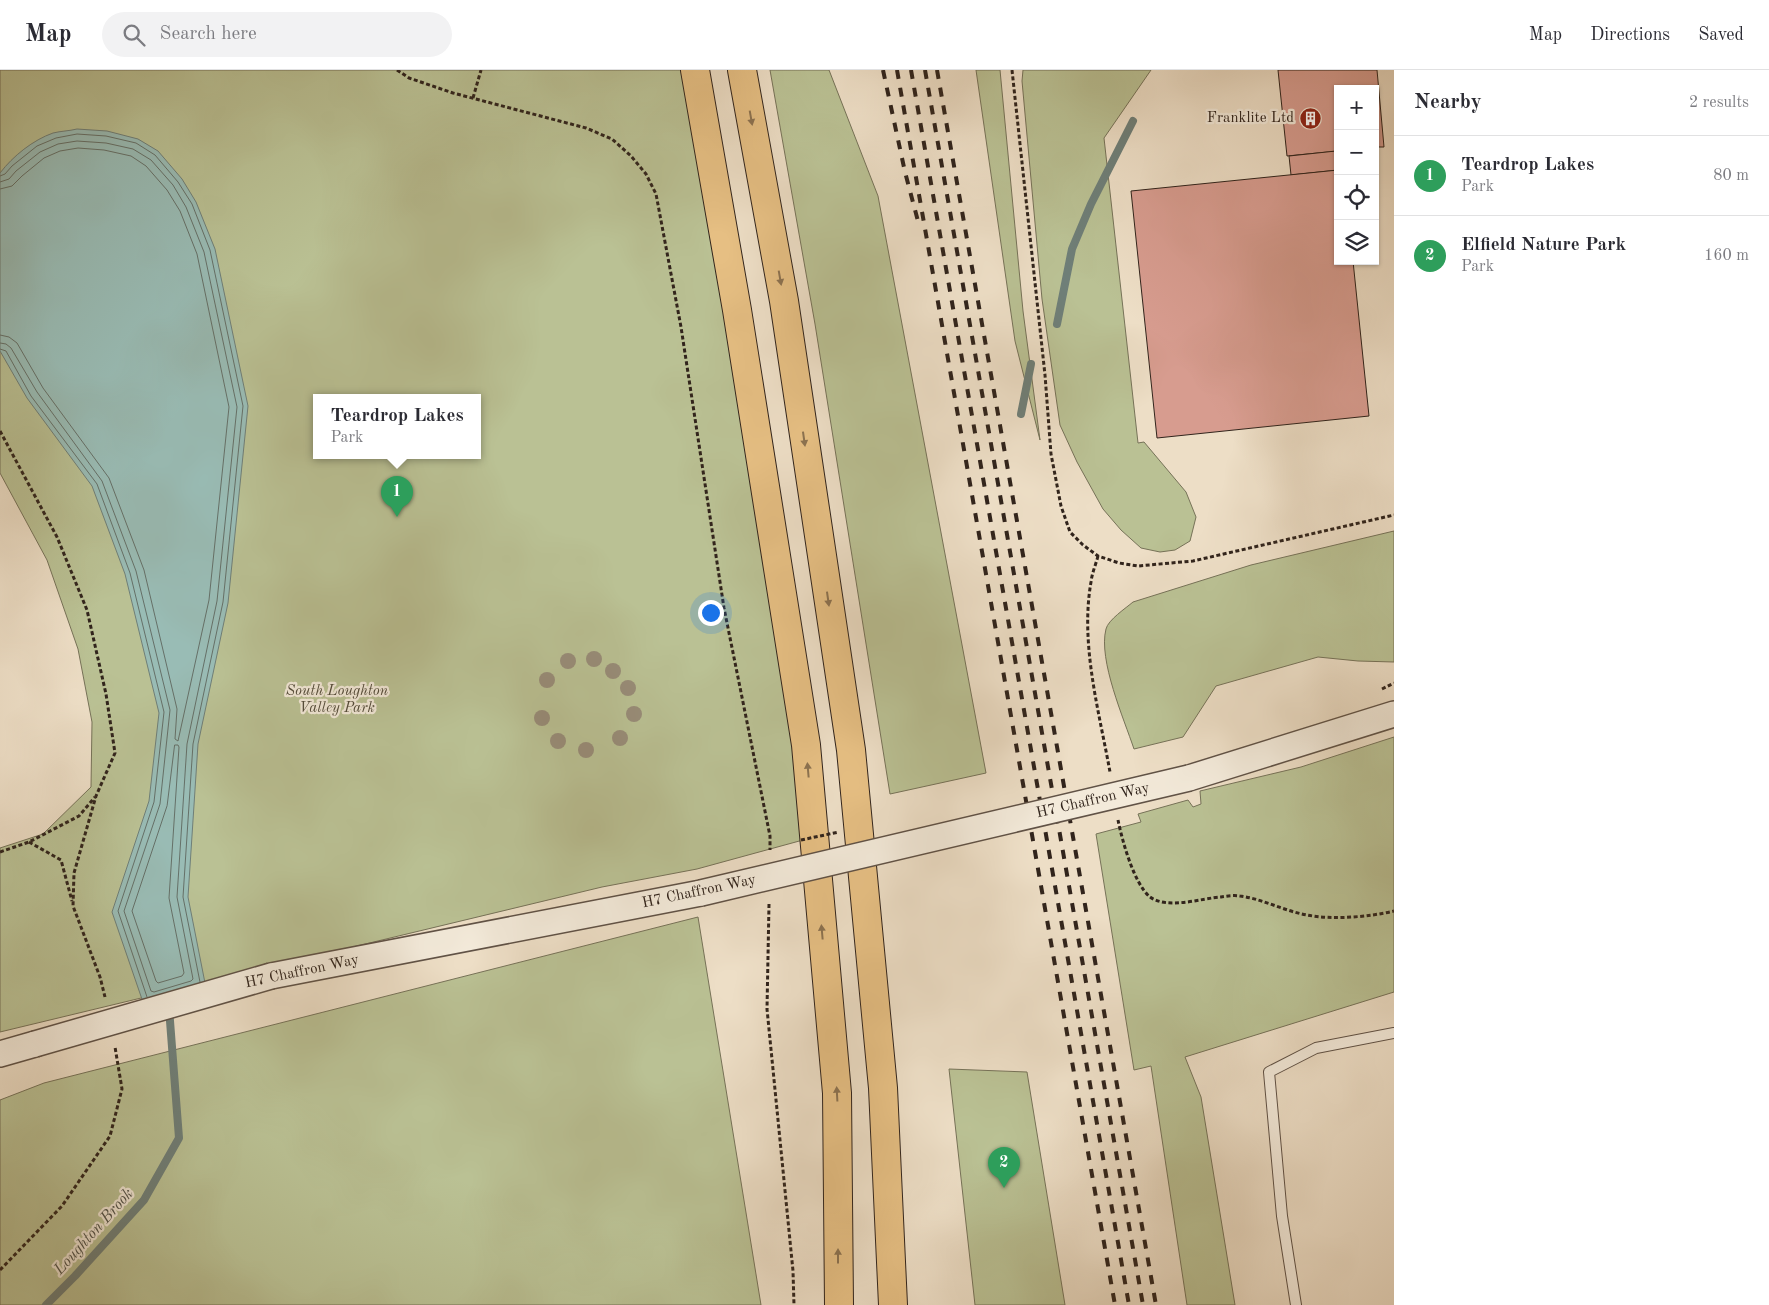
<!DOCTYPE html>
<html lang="en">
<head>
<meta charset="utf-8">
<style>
  body { margin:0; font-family:"Old Standard TT",serif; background:#f2f2f3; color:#2b2b33 }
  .controls { position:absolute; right:15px; top:15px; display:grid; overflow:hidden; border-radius:0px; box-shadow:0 1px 4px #0004 }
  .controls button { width:45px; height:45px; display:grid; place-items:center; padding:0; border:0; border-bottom:1px solid #e1e1e2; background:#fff; color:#2b2b33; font:25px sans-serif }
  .you { position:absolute; left:710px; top:542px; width:18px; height:18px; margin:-12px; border:4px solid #fff; border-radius:50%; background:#1a73e8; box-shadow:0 0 0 8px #1a73e833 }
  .badge { display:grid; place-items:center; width:32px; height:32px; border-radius:50%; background:#8f2418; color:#fff; font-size:16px; font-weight:700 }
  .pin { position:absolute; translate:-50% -41px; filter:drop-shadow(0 1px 2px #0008) }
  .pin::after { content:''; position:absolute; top:26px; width:18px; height:15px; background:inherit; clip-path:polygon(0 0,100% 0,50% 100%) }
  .popup { position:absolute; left:313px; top:324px; width:168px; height:65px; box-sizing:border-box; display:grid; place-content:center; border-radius:0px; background:#fff; filter:drop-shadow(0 1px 4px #0005); font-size:16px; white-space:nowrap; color:#7c7c81 }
  .popup b { font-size:19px; color:#2b2b33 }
  .popup::after { content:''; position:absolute; left:50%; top:100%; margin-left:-10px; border:10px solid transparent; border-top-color:#fff }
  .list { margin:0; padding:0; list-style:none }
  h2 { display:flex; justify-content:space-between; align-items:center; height:65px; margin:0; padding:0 20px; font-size:21px }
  h2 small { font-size:16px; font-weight:400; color:#7c7c81 }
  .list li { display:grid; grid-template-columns:32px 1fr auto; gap:15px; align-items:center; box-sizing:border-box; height:80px; padding:0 20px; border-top:1px solid #e1e1e2 }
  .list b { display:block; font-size:19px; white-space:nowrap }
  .list p { margin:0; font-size:16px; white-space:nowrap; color:#7c7c81 }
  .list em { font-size:16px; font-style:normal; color:#7c7c81 }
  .icon { flex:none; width:28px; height:28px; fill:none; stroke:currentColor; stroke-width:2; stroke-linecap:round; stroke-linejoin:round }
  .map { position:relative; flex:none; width:1394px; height:1235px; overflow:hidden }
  header { display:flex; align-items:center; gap:30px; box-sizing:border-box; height:70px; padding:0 25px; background:#fff; border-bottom:1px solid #e1e1e2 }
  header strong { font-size:24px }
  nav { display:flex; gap:28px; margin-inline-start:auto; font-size:18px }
  .search { width:350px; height:45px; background:#f2f2f3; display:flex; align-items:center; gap:12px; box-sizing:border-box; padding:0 18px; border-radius:28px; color:#7c7c81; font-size:19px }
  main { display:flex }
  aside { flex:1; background:#fff }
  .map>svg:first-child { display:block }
  .green { fill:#bac194; stroke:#767258; fill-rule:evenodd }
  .water { fill:#99bcb5; stroke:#6f7f78 }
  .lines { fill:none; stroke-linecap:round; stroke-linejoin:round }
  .shore { stroke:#657068; stroke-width:1 }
  .stream { stroke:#6f7f78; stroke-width:8 }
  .building { fill:#d79c8f; stroke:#31241c }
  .service-casing { stroke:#605246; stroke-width:12 }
  .tertiary-casing { stroke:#605246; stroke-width:28 }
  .trunk-casing { stroke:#31241c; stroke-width:30 }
  .path { stroke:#31241c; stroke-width:3; stroke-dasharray:4 2.5; stroke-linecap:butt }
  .service { stroke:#f3eada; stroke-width:10 }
  .tertiary { stroke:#f3eada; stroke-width:25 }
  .trunk { stroke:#e6bf83; stroke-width:28 }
  .rail { stroke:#31241c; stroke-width:4; stroke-dasharray:9 9; stroke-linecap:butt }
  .tertiary-bridge-casing { stroke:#605246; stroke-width:28; stroke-linecap:butt }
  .path-bridge { stroke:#31241c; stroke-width:3; stroke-dasharray:4 2.5; stroke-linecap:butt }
  .tertiary-bridge { stroke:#f3eada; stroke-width:25 }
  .tree { fill:#988d79 }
  .oneway { fill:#8c7250 }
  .labels { text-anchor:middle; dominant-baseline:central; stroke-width:4.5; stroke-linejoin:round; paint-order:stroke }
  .poi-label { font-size:15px; fill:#31241c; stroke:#f3eada; text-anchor:end }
  .park-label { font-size:15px; font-style:italic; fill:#534b3a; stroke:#f3eada }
  .street-label { font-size:15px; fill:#31241c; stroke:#f3eada }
  .water-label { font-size:16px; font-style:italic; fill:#50524a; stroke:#f3eada }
</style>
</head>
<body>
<header>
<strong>Map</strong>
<div class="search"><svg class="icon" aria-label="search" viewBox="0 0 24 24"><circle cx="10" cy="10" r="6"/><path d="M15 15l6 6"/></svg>Search here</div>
<nav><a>Map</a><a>Directions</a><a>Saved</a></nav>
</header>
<main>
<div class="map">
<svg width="1394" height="1235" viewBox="0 0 1394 1235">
  <rect width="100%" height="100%" fill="#eddec6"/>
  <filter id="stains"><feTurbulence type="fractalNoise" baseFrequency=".004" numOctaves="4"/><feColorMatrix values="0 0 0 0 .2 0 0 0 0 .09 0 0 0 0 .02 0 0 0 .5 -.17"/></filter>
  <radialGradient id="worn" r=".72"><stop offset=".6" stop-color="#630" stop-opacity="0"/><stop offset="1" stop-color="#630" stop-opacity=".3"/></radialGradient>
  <g class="green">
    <path d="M0,0H695L814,767L697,799L602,817L0,962V778L43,764L91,717L92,652L78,579L47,490L0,403ZM317,328H477V386H317Z"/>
    <polygon points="770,0 829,0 878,126 986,703 890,724 815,254"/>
    <polygon points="976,0 1000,0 1023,241 1040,370 1015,271"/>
    <polygon points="1023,0 1151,0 1104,68 1138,373 1144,372 1186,422 1196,447 1190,471 1175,480 1160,482 1141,478 1121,460 1103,439 1077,392 1060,355 1042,229 1022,11"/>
    <path d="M1394,461V592L1358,591L1318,587L1216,616L1183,667L1134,679C1124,649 1098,590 1106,559C1108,550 1126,538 1133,532L1251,495Z"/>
    <polygon points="1394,667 1394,922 1185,987 1201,1027 1235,1235 1187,1235 1151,996 1134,1000 1096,764 1141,752 1138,744 1188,730 1193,737 1201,734 1200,721 1301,697"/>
    <polygon points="698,847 761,1235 0,1235 0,1030 44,1013"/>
    <polygon points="949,999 1027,1002 1065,1235 975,1235"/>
  </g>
  <path class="water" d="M77,59L107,61L138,69L158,81L182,109L196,132L215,179L248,336L228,533L198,674L188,827L206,918L145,938L112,842L149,731L159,643L125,504L92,416L27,328L0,281V103C13,86 33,70 53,63C61,61 69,61 77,59Z"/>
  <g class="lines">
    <g class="shore">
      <polyline points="0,106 5,104 12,96 37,76 56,68 77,64 106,66 136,73 155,85 178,112 192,134 210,180 243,336 223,532 193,674 183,827 200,912"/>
      <polyline points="0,112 9,109 16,101 40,82 58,74 77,71 106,73 133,79 151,90 173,115 186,137 204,182 237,337 217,531 187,674 177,827 193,909 191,911 154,922 151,921 124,841 160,734 170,640 136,501 102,411 37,322 11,278 6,274 0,273"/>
      <polyline points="0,119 12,116 22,106 44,88 60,81 78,78 104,80 131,86 146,96 167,120 180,141 197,184 229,337 209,530 178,671 175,669 177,639 144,500 109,408 43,318 17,273 9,267 0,265"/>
      <polyline points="0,279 6,281 31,326 97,414 130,503 164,642 154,732 118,841 147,927"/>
      <polygon points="175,675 178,675 179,677 169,828 184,903 182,906 158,913 156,911 132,841 167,736"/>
    </g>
    <g class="stream">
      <polyline points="1057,254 1072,179 1091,134 1133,51"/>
      <polyline points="1021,344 1031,294"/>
      <polyline points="46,1235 75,1206 144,1130 179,1068 169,938"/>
    </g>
  </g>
  <g class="building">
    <polygon points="1278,0 1377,0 1384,77 1375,77 1375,19 1338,19 1338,81 1287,86"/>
    <polygon points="1336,81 1338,100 1291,105 1289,86"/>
    <polygon points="1338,100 1338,191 1353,191 1369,346 1157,368 1131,121"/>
  </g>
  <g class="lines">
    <defs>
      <polyline id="service" points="1296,1235 1282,1146 1269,1002 1316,978 1394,963"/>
      <g id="tertiary">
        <polyline points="1189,708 1394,644"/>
        <polyline points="271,906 701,823"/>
        <polyline points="0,984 35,974"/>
      </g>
      <g id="trunk">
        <polyline points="695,0 737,240 806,675 837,1023 839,1235"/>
        <polyline points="742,0 784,231 851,680 883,1018 893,1235"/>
      </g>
    </defs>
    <use href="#service" class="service-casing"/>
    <use href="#tertiary" class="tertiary-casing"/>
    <use href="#trunk" class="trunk-casing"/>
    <g class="path">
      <polyline points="397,0 409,8 453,23 586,58 612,69 631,86 646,104 656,124 681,257 724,538 770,766 770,780"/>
      <polyline points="1012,0 1045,305 1051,384 1061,436 1070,462 1083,475 1098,486 1119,493 1138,496 1193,491 1394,445"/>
      <polyline points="473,28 481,0"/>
      <polyline points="0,361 57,467 87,540 106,624 115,683 96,726 74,803 73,836 100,907 105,927"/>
      <path d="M1098,486C1096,494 1092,503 1091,512C1080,574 1099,641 1110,702"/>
      <polyline points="1382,619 1394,613"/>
      <path d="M1118,750C1122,770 1134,814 1150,827C1168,840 1202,828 1221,827C1227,826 1234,825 1240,826C1263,829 1284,841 1307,845C1332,850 1369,847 1394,841"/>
      <polyline points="29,772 61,790 72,831"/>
      <polyline points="0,782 29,772 79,746 95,727"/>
      <polyline points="769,834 767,939 793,1201 794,1235"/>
      <polyline points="0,1200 62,1136 110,1066 122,1019 115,977"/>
    </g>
    <use href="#service" class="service"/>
    <use href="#tertiary" class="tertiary"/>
    <use href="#trunk" class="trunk"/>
    <g class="rail">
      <polyline points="883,0 905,102 919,155"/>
      <polyline points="897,0 1115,1235"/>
      <polyline points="911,0 1129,1235"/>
      <polyline points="925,0 1143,1235"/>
      <polyline points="937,0 1156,1235"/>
    </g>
    <defs>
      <g id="tertiary-bridge">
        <polyline points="701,823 1189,708"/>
        <polyline points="35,974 271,906"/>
      </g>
    </defs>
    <use href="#tertiary-bridge" class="tertiary-bridge-casing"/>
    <polyline class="path-bridge" points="801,770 839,762"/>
    <use href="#tertiary-bridge" class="tertiary-bridge"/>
  </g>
  <g class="tree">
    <circle cx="594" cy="589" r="8"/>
    <circle cx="568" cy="591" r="8"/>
    <circle cx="613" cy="601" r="8"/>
    <circle cx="547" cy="610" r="8"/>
    <circle cx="628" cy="618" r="8"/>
    <circle cx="634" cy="644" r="8"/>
    <circle cx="542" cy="648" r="8"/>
    <circle cx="620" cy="668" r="8"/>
    <circle cx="558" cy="671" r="8"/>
    <circle cx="586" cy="680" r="8"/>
  </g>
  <defs><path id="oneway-solid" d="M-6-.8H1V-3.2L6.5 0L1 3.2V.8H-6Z" transform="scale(1.25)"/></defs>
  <g class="oneway">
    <use href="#oneway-solid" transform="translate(751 48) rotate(80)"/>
    <use href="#oneway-solid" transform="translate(780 208) rotate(80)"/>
    <use href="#oneway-solid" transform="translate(804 369) rotate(82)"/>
    <use href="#oneway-solid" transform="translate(828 529) rotate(82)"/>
    <use href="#oneway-solid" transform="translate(808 700) rotate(-95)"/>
    <use href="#oneway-solid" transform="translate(822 862) rotate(-95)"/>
    <use href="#oneway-solid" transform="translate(837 1024) rotate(-93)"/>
    <use href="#oneway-solid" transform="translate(838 1186) rotate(-90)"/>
  </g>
  <defs>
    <symbol id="building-disc" viewBox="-11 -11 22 22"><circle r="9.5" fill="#8f2418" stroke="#f3eada"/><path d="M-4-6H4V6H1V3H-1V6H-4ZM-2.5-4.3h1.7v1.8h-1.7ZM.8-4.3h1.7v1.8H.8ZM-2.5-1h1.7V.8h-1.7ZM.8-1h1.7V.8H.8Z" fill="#fff"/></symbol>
  </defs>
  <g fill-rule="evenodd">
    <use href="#building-disc" x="1298" y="36" width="25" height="25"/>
  </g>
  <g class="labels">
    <g class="poi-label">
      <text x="1294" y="48">Franklite Ltd</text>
    </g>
    <g class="park-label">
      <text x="337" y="621">South Loughton<tspan x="337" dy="17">Valley Park</tspan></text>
    </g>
    <g class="street-label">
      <text transform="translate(1093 731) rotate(-13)">H7 Chaffron Way</text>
      <text transform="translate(699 822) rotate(-12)">H7 Chaffron Way</text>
      <text transform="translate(302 902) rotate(-12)">H7 Chaffron Way</text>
    </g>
    <g class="water-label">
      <text transform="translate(94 1162) rotate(-48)">Loughton Brook</text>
    </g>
  </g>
  <rect width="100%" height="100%" filter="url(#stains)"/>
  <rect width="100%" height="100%" fill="url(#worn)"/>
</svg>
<div class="controls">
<button>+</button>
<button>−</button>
<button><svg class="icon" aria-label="locate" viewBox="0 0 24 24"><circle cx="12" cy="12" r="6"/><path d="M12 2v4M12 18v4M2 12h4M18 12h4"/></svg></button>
<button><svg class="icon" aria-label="layers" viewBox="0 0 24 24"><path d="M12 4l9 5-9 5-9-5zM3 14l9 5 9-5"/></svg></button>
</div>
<div class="you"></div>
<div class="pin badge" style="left:397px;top:447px;background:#2e9e5b">1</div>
<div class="popup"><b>Teardrop Lakes</b>Park</div>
<div class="pin badge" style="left:1004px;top:1118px;background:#2e9e5b">2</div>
</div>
<aside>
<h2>Nearby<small>2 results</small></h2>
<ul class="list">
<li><span class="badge" style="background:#2e9e5b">1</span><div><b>Teardrop Lakes</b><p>Park</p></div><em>80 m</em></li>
<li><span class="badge" style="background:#2e9e5b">2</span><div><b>Elfield Nature Park</b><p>Park</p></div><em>160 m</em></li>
</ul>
</aside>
</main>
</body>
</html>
